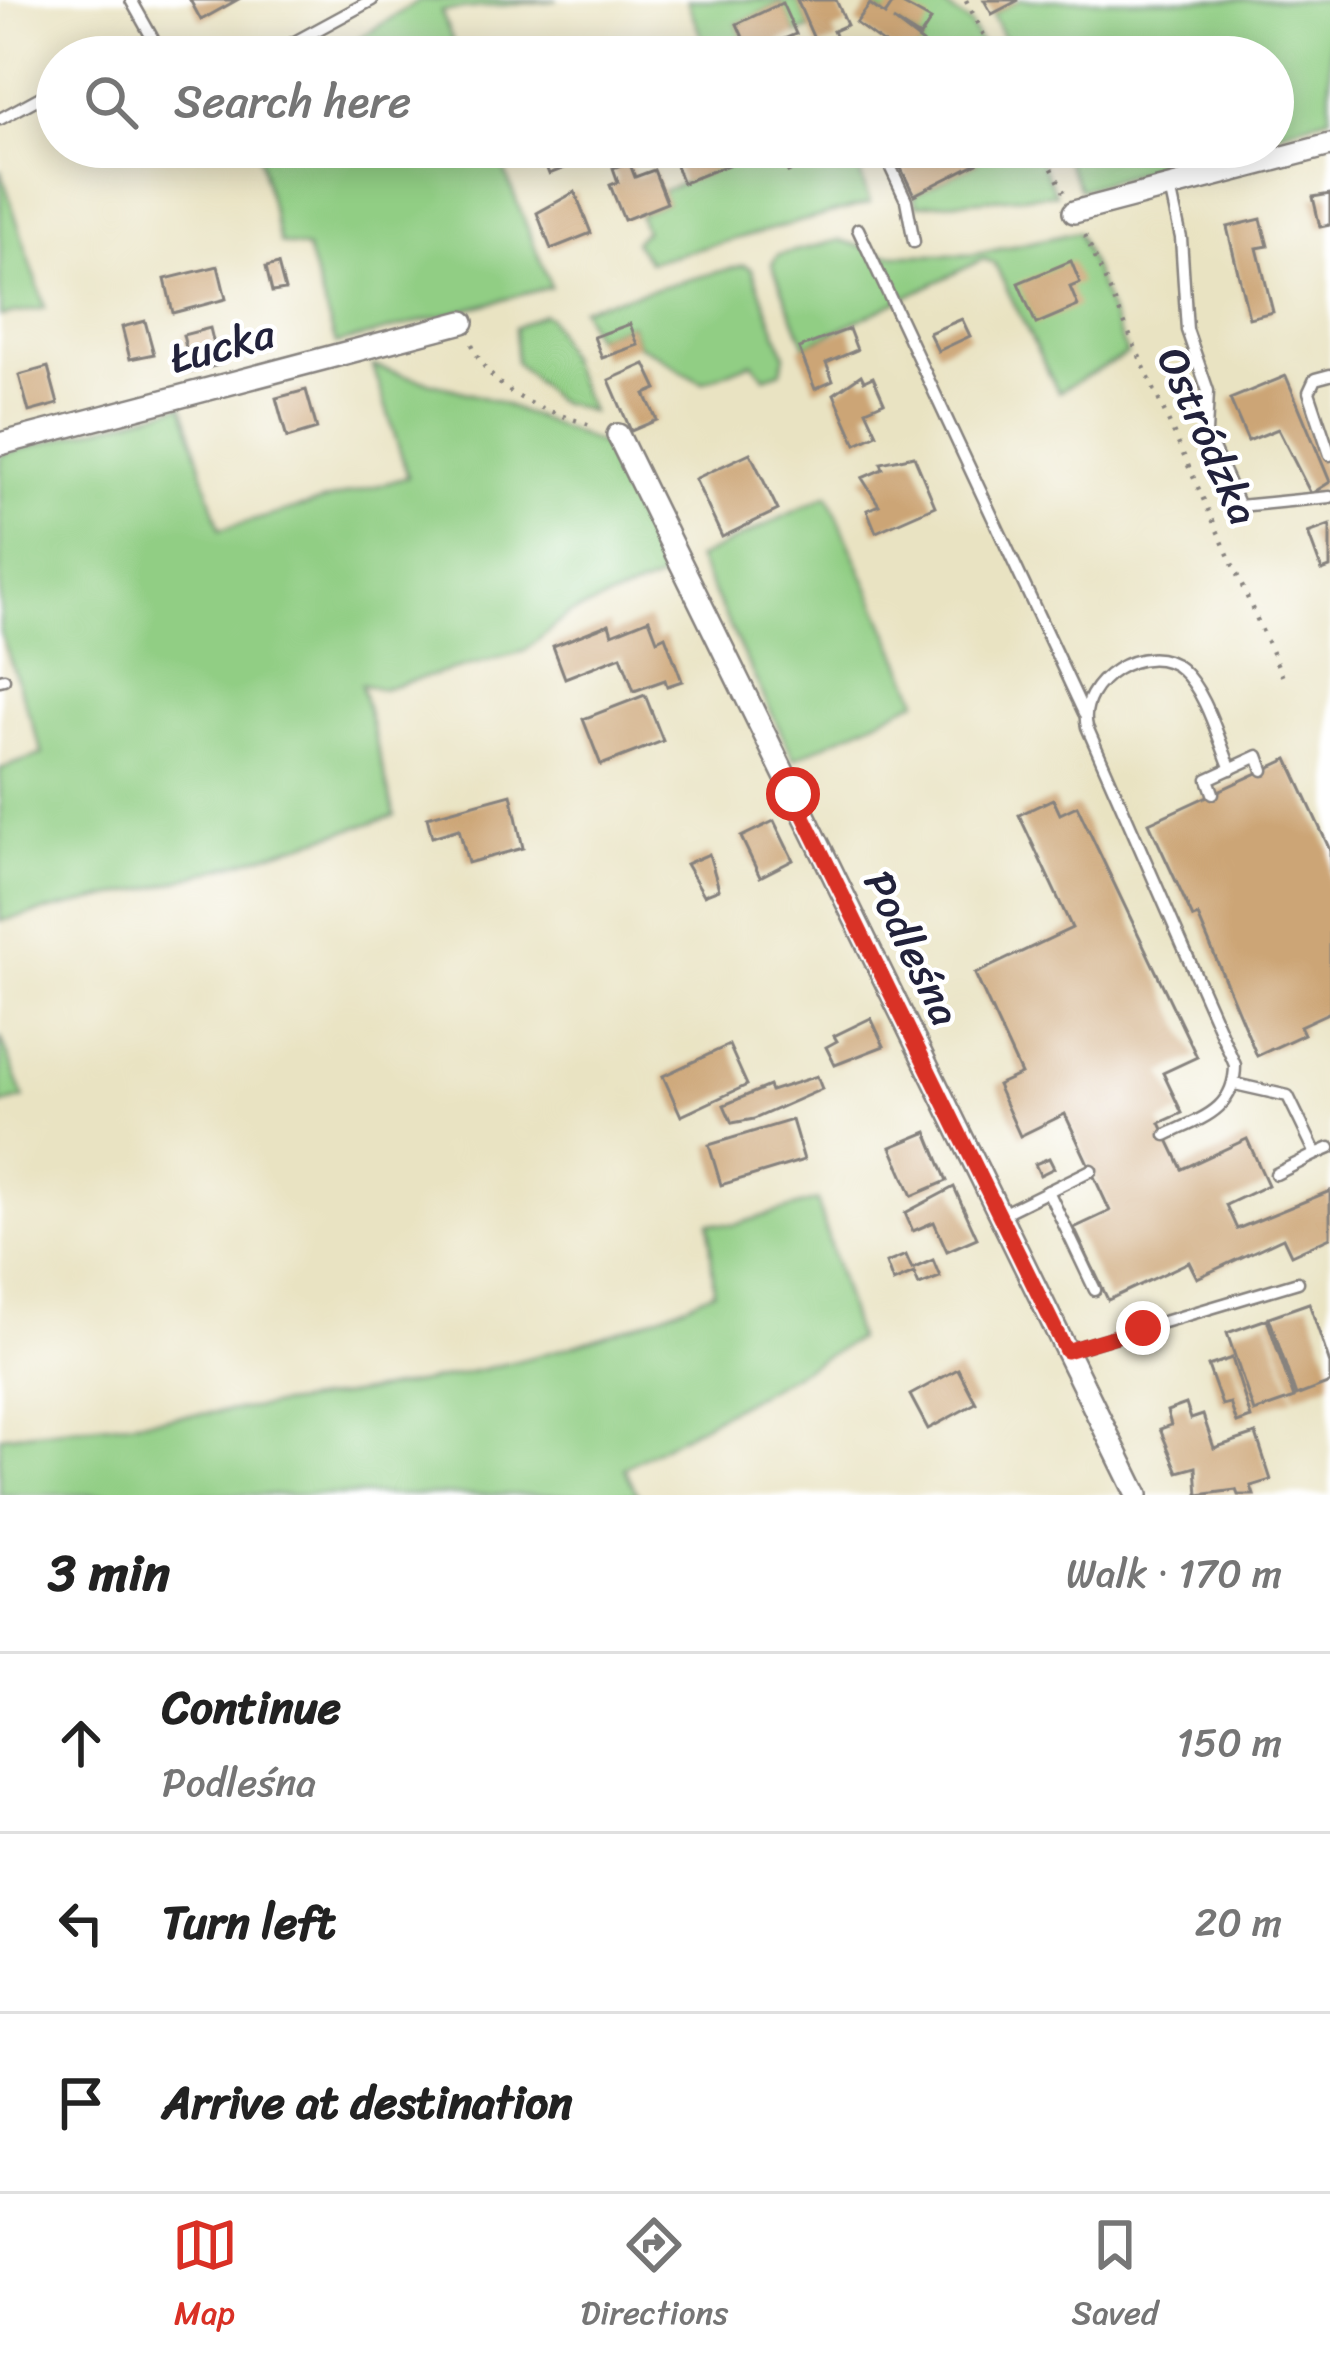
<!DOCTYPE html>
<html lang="en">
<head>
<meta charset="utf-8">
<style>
  body { margin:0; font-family:Sriracha,sans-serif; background:#f2f2f2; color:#222 }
  .stop { position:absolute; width:36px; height:36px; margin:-27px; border:9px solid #d93025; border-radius:50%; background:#fff }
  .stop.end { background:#d93025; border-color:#fff; box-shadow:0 3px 12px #0008 }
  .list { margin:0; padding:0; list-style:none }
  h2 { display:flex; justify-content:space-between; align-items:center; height:156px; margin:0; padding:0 48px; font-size:51px }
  h2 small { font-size:39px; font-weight:400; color:#767676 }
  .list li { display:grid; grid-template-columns:78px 1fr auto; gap:36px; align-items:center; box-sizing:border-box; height:180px; padding:0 48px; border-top:3px solid #e0e0e0 }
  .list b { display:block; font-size:45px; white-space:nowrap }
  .list p { margin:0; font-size:39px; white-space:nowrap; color:#767676 }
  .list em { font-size:39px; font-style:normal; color:#767676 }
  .icon { flex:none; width:66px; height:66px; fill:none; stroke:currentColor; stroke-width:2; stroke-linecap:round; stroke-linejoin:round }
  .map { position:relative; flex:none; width:1330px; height:1495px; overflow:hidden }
  .search { position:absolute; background:#fff; box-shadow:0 6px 30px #0003; left:36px; right:36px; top:36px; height:132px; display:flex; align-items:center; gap:30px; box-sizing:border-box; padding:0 42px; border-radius:66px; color:#767676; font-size:45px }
  .sheet { height:696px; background:#fff }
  nav { display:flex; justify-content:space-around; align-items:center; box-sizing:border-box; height:168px; border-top:3px solid #e0e0e0; background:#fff; font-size:33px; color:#767676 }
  nav a { display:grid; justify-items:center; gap:6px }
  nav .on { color:#d93025 }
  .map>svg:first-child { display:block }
  .green { fill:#91ce84; stroke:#5a7860; stroke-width:3 }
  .building { fill:#cca576 }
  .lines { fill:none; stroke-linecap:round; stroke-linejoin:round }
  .lane-casing { stroke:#86827e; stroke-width:15 }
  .street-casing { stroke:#86827e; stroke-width:26 }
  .path { stroke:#86827e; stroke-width:4.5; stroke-dasharray:3 9; stroke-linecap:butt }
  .lane { stroke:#fff; stroke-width:10 }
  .street { stroke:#fff; stroke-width:21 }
  .route { stroke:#d93025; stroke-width:15 }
  .labels { text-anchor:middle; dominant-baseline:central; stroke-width:9; stroke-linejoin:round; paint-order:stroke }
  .street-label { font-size:42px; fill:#22223b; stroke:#fff }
</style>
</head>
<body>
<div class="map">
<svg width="1330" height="1495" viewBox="0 0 1330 1495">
  <rect width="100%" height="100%" fill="#fff"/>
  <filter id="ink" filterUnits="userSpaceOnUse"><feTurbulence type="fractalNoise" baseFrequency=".00833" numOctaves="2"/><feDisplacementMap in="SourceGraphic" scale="24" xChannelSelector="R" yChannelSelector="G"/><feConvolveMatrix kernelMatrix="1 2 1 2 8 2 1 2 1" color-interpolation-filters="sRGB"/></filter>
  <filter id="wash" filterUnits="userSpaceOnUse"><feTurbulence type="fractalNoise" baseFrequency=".004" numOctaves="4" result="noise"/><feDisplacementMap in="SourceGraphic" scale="48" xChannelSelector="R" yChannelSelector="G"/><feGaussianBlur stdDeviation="2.7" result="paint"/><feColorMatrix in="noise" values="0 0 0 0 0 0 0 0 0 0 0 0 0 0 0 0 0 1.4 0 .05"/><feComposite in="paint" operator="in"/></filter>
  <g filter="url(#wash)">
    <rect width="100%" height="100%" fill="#e9e3c2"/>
    <g class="green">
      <polygon points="420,0 558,0 441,11 459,57 330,57"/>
      <polygon points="687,0 797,0 810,29 796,34 781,3 737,24 752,57 709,57"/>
      <polygon points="936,0 970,24 987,57 913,57 923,42 870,4"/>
      <polygon points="1019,0 1330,0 1330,116 1273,133 1273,57 1013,57 992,14"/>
      <polygon points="257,147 495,147 551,287 336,344 307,249 280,243"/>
      <polygon points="727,147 776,147 789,172 851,147 870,203 649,262 634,242 645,231 639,214 666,203 662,191 733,163"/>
      <polygon points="969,147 1033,147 1056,194 917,205 914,195 977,163"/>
      <polygon points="1059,147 1226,147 1080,189"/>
      <polygon points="0,168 45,308 0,316"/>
      <polygon points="1078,232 1127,354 1058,392 994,263 984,259 805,346 772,264 778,255 840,240 887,255 972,255"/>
      <path d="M744,265L752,269L785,355L781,371L765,377L752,362L703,382C676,371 662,353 638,345L630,324L594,337L581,308Z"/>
      <polygon points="543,314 549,318 591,412 554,400 516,362 515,328"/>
      <polygon points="373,366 495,401 609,447 674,574 567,615 525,651 381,689 361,684 395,816 161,886 0,921 0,769 43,754 0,632 0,455 183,405 220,530 408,477"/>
      <polygon points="828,495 918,700 794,759 697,559"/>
      <polygon points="0,1035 24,1098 0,1105"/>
      <path d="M817,1200L857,1339L624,1468L638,1495H0V1436C231,1409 504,1394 714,1291L709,1223L734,1225Z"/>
    </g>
    <g id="blocks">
      <g class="building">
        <polygon points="190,0 237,0 201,20"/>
        <polygon points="797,0 836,0 847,25 833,31 837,40 818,48"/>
        <polygon points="895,0 931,20 920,37 893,20 923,43 913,57 902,57 856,23 870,4 885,15"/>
        <polygon points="984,0 1019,0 992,14"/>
        <polygon points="782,3 796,34 777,42 783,57 752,57 737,24"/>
        <polygon points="546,147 618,147 549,174 539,149"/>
        <polygon points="676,147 727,147 733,163 683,183 673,158 679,156"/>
        <polygon points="776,147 819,147 823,156 788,172"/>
        <polygon points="899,147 969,147 977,163 914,195 892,150"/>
        <polygon points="629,162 635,177 654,170 667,203 624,220 610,185 618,182 613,168"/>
        <polygon points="575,192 591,233 551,249 537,213"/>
        <polygon points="1330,194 1330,225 1320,227 1313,197"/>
        <polygon points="1261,219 1268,246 1257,248 1273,312 1249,318 1227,227"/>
        <polygon points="1071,261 1080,283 1070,287 1078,306 1036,324 1018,283"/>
        <polygon points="278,264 285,290 272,292 266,267"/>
        <polygon points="218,266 226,299 173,313 165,279"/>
        <polygon points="962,319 970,336 938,351 929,333"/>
        <polygon points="145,321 154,354 130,359 122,327"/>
        <polygon points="630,324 638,345 602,358 594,337"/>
        <polygon points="210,328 219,365 192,372 183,335"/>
        <polygon points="849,329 857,350 826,363 833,381 815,389 799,348"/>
        <polygon points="645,364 657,389 645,394 657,420 631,431 609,380"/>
        <polygon points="48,367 58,404 29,412 19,375"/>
        <polygon points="861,375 864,381 873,377 884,402 866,410 877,434 856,444 834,394"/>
        <polygon points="1286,376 1330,482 1311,494 1278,429 1248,441 1230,399"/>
        <polygon points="306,390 317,429 287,438 276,398"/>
        <polygon points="750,453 778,510 722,537 695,479"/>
        <polygon points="914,456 935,506 876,532 867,510 879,505 862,478 883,469 881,463"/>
        <polygon points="1330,525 1330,568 1322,571 1308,533"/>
        <polygon points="649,619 657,640 665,636 682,681 667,686 665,680 634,691 621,656 565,678 553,646 609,624 612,634"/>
        <polygon points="645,695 663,741 601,765 583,719"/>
        <polygon points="1288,759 1330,850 1330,1012 1300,1026 1304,1034 1257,1056 1198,916 1193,918 1149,823"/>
        <polygon points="511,794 523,848 468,863 459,829 432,837 427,817"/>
        <polygon points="1053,799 1060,814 1077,806 1197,1057 1163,1073 1182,1113 1160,1123 1182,1169 1247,1139 1268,1185 1226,1205 1237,1229 1330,1191 1330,1237 1291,1255 1283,1238 1197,1278 1189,1262 1108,1300 1074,1228 1110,1211 1065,1114 1020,1136 997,1085 1021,1074 975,974 1072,928 1019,815"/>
        <polygon points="774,821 793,860 760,877 741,837"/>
        <polygon points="709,854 719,889 704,895 686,864"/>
        <polygon points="871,1018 884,1046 835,1065 826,1047 837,1041 834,1036"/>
        <polygon points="729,1045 747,1085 681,1116 663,1076"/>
        <polygon points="817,1076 822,1089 754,1119 732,1123 724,1105 769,1086 771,1091"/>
        <polygon points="792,1120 804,1160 721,1185 709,1145"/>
        <polygon points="927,1132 947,1181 912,1196 891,1147"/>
        <polygon points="1049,1158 1054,1168 1040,1175 1035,1164"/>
        <polygon points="954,1187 977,1238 947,1251 934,1222 913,1231 905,1213"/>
        <polygon points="906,1255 912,1269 933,1260 940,1277 919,1285 914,1273 893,1282 886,1263"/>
        <polygon points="1309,1303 1330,1364 1330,1383 1296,1396 1269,1317"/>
        <polygon points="1267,1319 1294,1398 1254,1412 1227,1333"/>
        <polygon points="1232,1358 1251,1418 1237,1423 1230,1403 1222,1405 1208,1366"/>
        <polygon points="958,1369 976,1403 928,1429 910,1395"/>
        <polygon points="1186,1404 1191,1419 1203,1415 1214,1448 1256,1434 1271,1480 1251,1486 1254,1495 1238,1495 1236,1490 1198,1495 1196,1467 1178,1472 1160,1429 1171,1425 1167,1411"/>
      </g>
    </g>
  </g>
  <g filter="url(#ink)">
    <use href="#blocks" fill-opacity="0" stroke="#86827e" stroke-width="3"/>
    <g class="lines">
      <defs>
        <g id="lane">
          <polyline points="131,0 163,57"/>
          <polyline points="267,57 372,0"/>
          <polyline points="0,119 57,88"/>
          <polyline points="881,147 906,200 914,242"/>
          <polyline points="1170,188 1181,238 1187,330 1208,391 1206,433 1239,506 1330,497"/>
          <polyline points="858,229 1084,713"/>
          <polyline points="1330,375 1315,379 1309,392 1330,455"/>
          <polyline points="0,680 4,679"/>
          <polyline points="1213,793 1208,779 1258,756 1263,770"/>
          <polyline points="1235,1084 1288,1096 1316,1154 1330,1148"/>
          <path d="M1166,1135C1202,1118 1235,1110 1235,1065L1087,727C1076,682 1146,638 1181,669C1206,691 1218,739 1231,769"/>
          <polyline points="1276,1174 1316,1154"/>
          <polyline points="1048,1191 1095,1290"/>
          <polyline points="1000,1215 1091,1170"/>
          <polyline points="1066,1351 1298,1282"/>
        </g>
        <g id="street">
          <polyline points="1074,212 1330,145"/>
          <polyline points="618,435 1137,1495"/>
          <polyline points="0,444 463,322"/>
        </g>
      </defs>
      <use href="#lane" class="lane-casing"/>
      <use href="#street" class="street-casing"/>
      <g class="path">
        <polyline points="966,0 995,57"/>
        <polyline points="1041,147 1064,192"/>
        <polyline points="1085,235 1286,684"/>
        <path d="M472,344C494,398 544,409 596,427"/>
      </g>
      <use href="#lane" class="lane"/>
      <use href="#street" class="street"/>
    </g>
  </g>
  <g class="lines" filter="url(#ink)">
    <polyline class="route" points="793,794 1066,1351 1143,1328"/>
  </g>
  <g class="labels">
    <g class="street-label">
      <text transform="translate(222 346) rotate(-15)">Łucka</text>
      <text transform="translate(1208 436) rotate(66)">Ostródzka</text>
      <text transform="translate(912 948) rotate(64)">Podleśna</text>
    </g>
  </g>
</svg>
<div class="stop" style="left:793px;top:794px"></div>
<div class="stop end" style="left:1143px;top:1328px"></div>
<div class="search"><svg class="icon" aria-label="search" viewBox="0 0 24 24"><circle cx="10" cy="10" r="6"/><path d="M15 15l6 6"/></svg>Search here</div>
</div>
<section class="sheet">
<h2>3 min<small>Walk · 170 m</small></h2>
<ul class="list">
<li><svg class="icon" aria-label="ahead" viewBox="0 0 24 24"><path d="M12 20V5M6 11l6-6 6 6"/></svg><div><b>Continue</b><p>Podleśna</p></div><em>150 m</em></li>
<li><svg class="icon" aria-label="left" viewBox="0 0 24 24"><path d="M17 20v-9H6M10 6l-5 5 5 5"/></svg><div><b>Turn left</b></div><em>20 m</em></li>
<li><svg class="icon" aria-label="arrive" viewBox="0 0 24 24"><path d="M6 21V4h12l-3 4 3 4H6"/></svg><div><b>Arrive at destination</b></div></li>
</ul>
</section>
<nav>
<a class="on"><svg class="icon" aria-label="map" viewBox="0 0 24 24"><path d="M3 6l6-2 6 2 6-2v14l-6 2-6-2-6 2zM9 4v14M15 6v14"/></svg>Map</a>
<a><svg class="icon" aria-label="directions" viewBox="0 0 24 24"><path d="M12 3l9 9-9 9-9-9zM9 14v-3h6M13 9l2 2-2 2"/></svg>Directions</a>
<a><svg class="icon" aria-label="saved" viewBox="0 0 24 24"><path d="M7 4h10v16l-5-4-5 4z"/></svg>Saved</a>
</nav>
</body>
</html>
